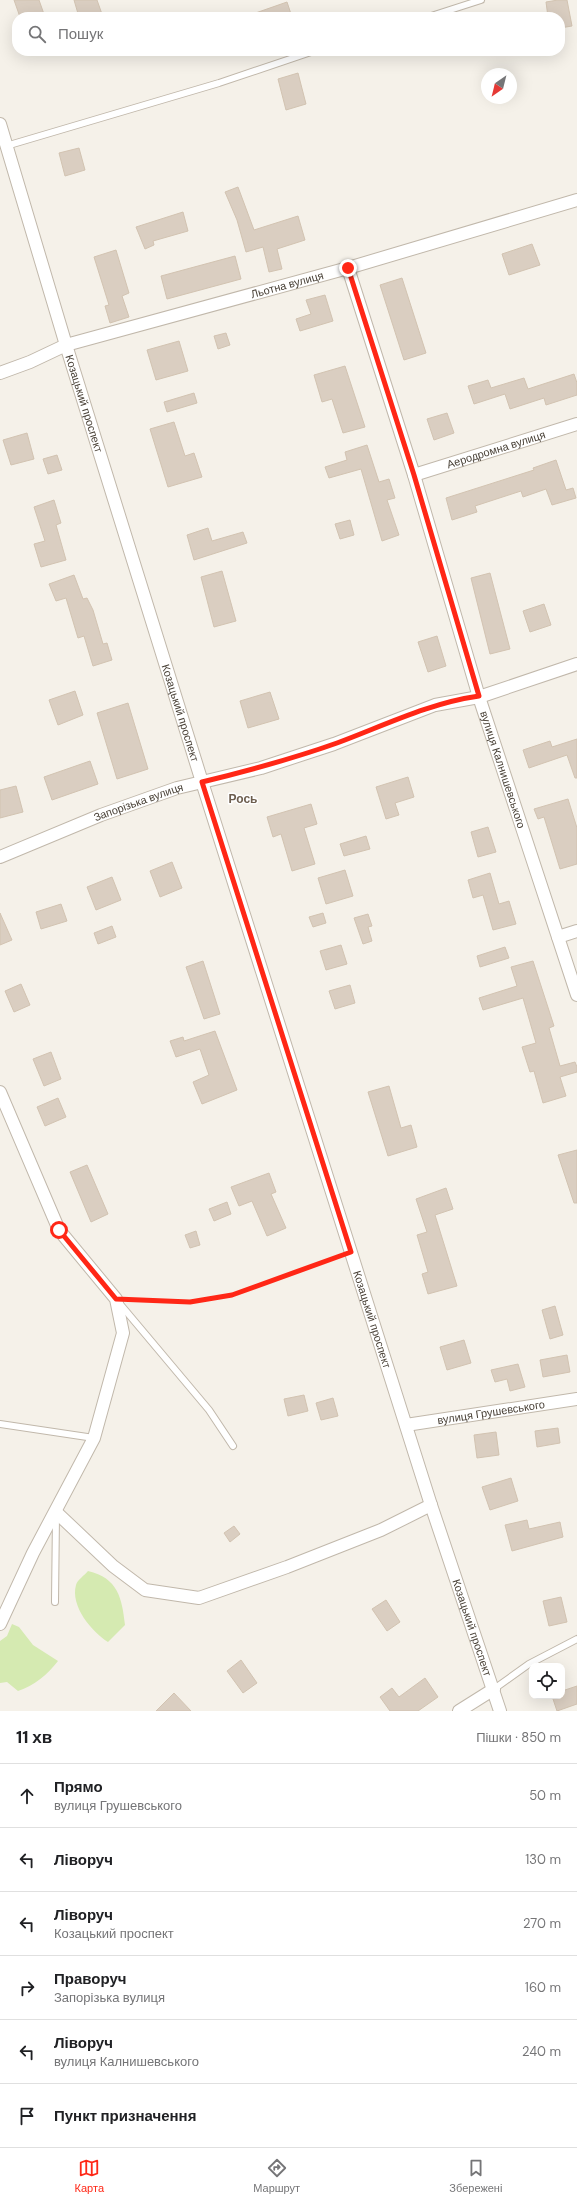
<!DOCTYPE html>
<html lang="uk">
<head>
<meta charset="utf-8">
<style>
  body { margin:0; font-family:"DM Sans",sans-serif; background:#f6f6f6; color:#202124 }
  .controls { position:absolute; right:12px; bottom:12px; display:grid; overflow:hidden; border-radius:8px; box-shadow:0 4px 16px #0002 }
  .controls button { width:36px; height:36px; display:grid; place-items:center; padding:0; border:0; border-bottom:1px solid #e0e0e0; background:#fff; color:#202124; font:20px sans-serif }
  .compass { position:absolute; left:481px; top:68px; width:36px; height:36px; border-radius:50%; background:#fff; box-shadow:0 4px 16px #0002; rotate:215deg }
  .stop { position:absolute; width:12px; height:12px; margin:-9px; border:3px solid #ff2716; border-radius:50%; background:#fff }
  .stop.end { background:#ff2716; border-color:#fff; box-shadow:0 1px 4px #0008 }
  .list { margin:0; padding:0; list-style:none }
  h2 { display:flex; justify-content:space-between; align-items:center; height:52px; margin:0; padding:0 16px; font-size:17px }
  h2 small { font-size:13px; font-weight:400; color:#757577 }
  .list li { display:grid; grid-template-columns:26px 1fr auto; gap:12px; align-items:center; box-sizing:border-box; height:64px; padding:0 16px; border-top:1px solid #e0e0e0 }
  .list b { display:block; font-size:15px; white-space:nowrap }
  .list p { margin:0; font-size:13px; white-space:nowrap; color:#757577 }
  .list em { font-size:13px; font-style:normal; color:#757577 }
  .icon { flex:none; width:22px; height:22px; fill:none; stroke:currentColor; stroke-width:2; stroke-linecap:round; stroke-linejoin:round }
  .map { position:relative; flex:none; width:577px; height:1711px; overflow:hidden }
  .search { position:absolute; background:#fff; box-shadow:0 4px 16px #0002; left:12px; right:12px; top:12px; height:44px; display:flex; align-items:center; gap:10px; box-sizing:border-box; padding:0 14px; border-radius:16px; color:#757577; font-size:15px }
  .sheet { height:436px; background:#fff }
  nav { display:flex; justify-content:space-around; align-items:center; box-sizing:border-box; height:56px; border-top:1px solid #e0e0e0; background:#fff; font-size:11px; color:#757577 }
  nav a { display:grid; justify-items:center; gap:2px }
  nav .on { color:#ff2716 }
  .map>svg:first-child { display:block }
  .green { fill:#d5eab1 }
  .building { fill:#dacec1; stroke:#d2c3b1 }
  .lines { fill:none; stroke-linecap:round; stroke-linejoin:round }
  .lane-casing { stroke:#c1b8ab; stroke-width:8 }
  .street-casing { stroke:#c1b8ab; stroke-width:14 }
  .path { stroke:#c3b29c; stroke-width:2; stroke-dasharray:2 2; stroke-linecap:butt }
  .lane { stroke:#fff; stroke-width:6 }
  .street { stroke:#fff; stroke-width:12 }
  .route { stroke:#ff2716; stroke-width:5 }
  .labels { text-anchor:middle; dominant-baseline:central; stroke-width:3; stroke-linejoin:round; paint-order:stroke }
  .street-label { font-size:11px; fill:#494137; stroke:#fff }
  .neighbourhood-label { font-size:12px; font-weight:bold; fill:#6d5e4e; stroke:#fff }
</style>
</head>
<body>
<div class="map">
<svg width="577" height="1711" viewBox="0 0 577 1711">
  <rect width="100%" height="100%" fill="#f5f1e9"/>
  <g class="green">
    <path d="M88,1571C118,1578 122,1598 125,1625L108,1642C92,1632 70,1606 76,1585C77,1580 85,1575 88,1571Z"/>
    <path d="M12,1624L19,1627L33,1645L58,1661C48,1674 34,1686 18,1691L7,1682L0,1683V1641L7,1636Z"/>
  </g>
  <g class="building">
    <polygon points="14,0 39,0 45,17 20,17"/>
    <polygon points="74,0 97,0 103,17 79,17"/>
    <polygon points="558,0 567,0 572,26 560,28 560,17 548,17 546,2"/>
    <polygon points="287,2 292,17 248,17 247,16"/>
    <polygon points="298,73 306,104 286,110 278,79"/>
    <polygon points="79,148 85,170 65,176 59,153"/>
    <polygon points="238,187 254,230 298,216 305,240 277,249 282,269 269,272 263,247 246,252 237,220 225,192"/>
    <polygon points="183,212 188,231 153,241 154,245 145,249 136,227"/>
    <polygon points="532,244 540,265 509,275 502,254"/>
    <polygon points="116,250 129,293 122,296 129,317 110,323 105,306 109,305 94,257"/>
    <polygon points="235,256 241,279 167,299 161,276"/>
    <polygon points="402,278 426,353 404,360 380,285"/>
    <polygon points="325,295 333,321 300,331 296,319 311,314 306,300"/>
    <polygon points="226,333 230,345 218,349 214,336"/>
    <polygon points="179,341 188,371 156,380 147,350"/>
    <polygon points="345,366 365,427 343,433 332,399 322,402 314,375"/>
    <polygon points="574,374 577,383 577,395 546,405 544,398 510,409 505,394 474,404 468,386 488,380 491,388 524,378 528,389"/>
    <polygon points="194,393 197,403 167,412 164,402"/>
    <polygon points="447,413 454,433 434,440 427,419"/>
    <polygon points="174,422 185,456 194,453 202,477 168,487 150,429"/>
    <polygon points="27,433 34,459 11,465 3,440"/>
    <polygon points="367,445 379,482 389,479 395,498 387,500 399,535 382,541 361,469 329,478 325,467 347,460 345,452"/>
    <polygon points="57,455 62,470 48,474 43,459"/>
    <polygon points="556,460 566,490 573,488 576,498 552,505 546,489 523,497 521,491 475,506 477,512 452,520 446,498 534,470 533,468"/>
    <polygon points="54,500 61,523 56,525 66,560 41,567 34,544 45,541 34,507"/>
    <polygon points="350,520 354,535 340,539 335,524"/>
    <polygon points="208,528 212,541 243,532 247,543 194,560 187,535"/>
    <polygon points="222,571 236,621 214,627 201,577"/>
    <polygon points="490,573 510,649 490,654 471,578"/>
    <polygon points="74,575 83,599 87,598 93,610 103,644 107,643 112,660 93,666 84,636 78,638 66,598 56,601 49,584"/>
    <polygon points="544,604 551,625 530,632 523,611"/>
    <polygon points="437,636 446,666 428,672 418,642"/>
    <polygon points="75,691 83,715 58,725 49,700"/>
    <polygon points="270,692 279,719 248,728 240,701"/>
    <polygon points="128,703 148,769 117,779 97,713"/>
    <polygon points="577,739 577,778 575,778 567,755 529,768 523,750 550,741 552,747"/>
    <polygon points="90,761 98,784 52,800 44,777"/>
    <polygon points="408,777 414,797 395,803 399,815 386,819 376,787"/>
    <polygon points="16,786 23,812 0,818 0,790"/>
    <polygon points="568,799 577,828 577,864 560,869 544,817 538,819 534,809"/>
    <polygon points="311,804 317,824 304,828 315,864 292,871 281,834 273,837 267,817"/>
    <polygon points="488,827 496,852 478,857 471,832"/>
    <polygon points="366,836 370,849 344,856 340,844"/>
    <polygon points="172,862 182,888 160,897 150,871"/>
    <polygon points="345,870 353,896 326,904 318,878"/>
    <polygon points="490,873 499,904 509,901 516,924 493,930 483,895 473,898 468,880"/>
    <polygon points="112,877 121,900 96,910 87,887"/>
    <polygon points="61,904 67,921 41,929 36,912"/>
    <polygon points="0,913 12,940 0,945"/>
    <polygon points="323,913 326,923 313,927 309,917"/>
    <polygon points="368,914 372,926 368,927 372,941 363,944 354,918"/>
    <polygon points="112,926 116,937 98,944 94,933"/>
    <polygon points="341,945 347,964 326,970 320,951"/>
    <polygon points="505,947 509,958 480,967 477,956"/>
    <polygon points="203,961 220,1014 204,1019 186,967"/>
    <polygon points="533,961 554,1026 549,1028 560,1066 575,1062 577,1067 577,1072 560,1077 566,1096 543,1103 534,1071 530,1072 522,1047 536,1043 523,998 483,1010 479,998 517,986 511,967"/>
    <polygon points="21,984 30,1005 14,1012 5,991"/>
    <polygon points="350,985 355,1003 335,1009 329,991"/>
    <polygon points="215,1031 237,1090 202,1104 193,1082 209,1075 200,1049 176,1057 170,1041 183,1037 184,1041"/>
    <polygon points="51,1052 61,1079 44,1086 33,1059"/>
    <polygon points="389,1086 401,1128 411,1125 417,1147 388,1156 368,1092"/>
    <polygon points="58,1098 66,1117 45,1126 37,1107"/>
    <polygon points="577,1150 577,1203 574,1203 558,1155"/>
    <polygon points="87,1165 108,1214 91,1222 70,1172"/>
    <polygon points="269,1173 276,1192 271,1194 286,1228 267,1236 252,1201 239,1206 231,1187"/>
    <polygon points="446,1188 453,1209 435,1215 457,1286 428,1294 422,1274 428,1272 417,1235 427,1232 416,1199"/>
    <polygon points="227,1202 231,1214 214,1221 209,1209"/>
    <polygon points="196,1231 200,1245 190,1248 185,1235"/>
    <polygon points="555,1306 563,1335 550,1339 542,1310"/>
    <polygon points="464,1340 471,1363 447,1370 440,1347"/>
    <polygon points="567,1355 570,1372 543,1377 540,1360"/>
    <polygon points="518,1364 525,1387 510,1391 507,1379 495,1382 491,1370"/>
    <polygon points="304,1395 308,1411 288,1416 284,1399"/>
    <polygon points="333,1398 338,1416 321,1420 316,1403"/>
    <polygon points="558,1428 560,1443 537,1447 535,1431"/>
    <polygon points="496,1432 499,1455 477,1458 474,1435"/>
    <polygon points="511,1478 518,1501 490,1510 482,1487"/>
    <polygon points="527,1520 529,1529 560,1522 563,1537 512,1551 505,1525"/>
    <polygon points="234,1526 240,1534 230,1542 224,1533"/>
    <polygon points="561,1597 567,1622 549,1626 543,1601"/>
    <polygon points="386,1600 400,1622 387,1631 372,1609"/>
    <polygon points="241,1660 257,1683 243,1693 227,1671"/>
    <polygon points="425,1678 438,1697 418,1711 390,1711 380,1697 392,1688 399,1697"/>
    <polygon points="577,1686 577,1704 557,1711 552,1696 562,1696 562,1691"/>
    <polygon points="174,1693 191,1711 156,1711"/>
  </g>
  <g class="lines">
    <defs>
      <g id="lane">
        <polyline points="428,17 481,0"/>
        <polyline points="6,146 219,83 314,51"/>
        <polyline points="120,1304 209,1410 233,1446"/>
        <polyline points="0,1424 94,1438"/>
        <polyline points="55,1602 56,1515"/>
        <polyline points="494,1689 529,1664 577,1639"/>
      </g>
      <g id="street">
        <path id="s1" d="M0,124L66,345L202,782L431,1505L500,1711"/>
        <path id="s2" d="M348,268L414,475L479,697L577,995"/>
        <path id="s3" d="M0,373L30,362L66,345L348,268L577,200"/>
        <path id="s4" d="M414,475L577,424"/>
        <path id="s5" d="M0,857L101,815L177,788L261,768L334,744L435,705L479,697L577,664"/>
        <polyline points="558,937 577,931"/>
        <polyline points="0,1092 59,1230 116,1299 123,1333 94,1438 33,1553 0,1624"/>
        <path id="s6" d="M406,1425L577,1399"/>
        <polyline points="56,1512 113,1566 145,1590 199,1598 287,1567 381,1530 431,1505"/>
        <polyline points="459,1711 494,1689"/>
      </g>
    </defs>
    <use href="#lane" class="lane-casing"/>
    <use href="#street" class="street-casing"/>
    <polyline class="path" points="128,1300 191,1302 233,1295 340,1256"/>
    <use href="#lane" class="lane"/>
    <use href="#street" class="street"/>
  </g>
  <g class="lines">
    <path class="route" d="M59,1230L116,1299L190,1302L232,1295L351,1252L202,782C247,771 292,759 337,743C383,726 429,703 479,696L414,475L348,268"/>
  </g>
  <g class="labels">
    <g class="street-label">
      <text stroke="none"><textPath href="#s3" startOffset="301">Льотна вулиця</textPath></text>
      <text stroke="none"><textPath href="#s1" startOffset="292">Козацький проспект</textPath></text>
      <text stroke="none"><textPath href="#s4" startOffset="86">Аеродромна вулиця</textPath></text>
      <text stroke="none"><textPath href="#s1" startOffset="616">Козацький проспект</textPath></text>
      <text stroke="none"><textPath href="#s2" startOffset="525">вулиця Калнишевського</textPath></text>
      <text stroke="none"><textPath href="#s5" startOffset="149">Запорізька вулиця</textPath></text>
      <text stroke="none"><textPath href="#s1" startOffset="1252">Козацький проспект</textPath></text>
      <text stroke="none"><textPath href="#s6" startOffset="86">вулиця Грушевського</textPath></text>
      <text stroke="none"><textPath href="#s1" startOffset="1576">Козацький проспект</textPath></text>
    </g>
    <g class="neighbourhood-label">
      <text x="243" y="799">Рось</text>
    </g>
  </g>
</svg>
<div class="controls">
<button><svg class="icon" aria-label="locate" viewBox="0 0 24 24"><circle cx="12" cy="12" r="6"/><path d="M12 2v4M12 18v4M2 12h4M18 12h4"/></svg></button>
</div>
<svg class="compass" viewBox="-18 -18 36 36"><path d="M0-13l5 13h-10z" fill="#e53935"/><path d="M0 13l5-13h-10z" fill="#757577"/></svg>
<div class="stop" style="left:59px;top:1230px"></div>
<div class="stop end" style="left:348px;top:268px"></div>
<div class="search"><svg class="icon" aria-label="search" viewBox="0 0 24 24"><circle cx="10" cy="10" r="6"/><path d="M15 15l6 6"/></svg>Пошук</div>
</div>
<section class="sheet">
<h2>11 хв<small>Пішки · 850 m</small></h2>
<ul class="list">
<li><svg class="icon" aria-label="ahead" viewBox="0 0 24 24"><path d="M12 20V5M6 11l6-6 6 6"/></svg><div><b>Прямо</b><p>вулиця Грушевського</p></div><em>50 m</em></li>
<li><svg class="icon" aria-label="left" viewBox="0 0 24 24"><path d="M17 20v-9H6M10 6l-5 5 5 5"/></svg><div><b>Ліворуч</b></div><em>130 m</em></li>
<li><svg class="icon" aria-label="left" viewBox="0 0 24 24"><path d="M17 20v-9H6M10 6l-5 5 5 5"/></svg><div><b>Ліворуч</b><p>Козацький проспект</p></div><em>270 m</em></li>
<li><svg class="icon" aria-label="right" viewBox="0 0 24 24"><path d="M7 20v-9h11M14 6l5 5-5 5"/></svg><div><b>Праворуч</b><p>Запорізька вулиця</p></div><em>160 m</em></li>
<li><svg class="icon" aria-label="left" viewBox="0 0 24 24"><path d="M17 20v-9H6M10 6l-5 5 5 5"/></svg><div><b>Ліворуч</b><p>вулиця Калнишевського</p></div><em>240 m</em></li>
<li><svg class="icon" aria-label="arrive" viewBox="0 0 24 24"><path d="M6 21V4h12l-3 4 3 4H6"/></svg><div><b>Пункт призначення</b></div></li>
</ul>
</section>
<nav>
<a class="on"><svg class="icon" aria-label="map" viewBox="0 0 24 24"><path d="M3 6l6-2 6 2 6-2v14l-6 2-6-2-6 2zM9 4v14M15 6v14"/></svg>Карта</a>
<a><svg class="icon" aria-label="directions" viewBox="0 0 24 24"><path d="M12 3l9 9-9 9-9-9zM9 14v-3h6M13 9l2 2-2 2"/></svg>Маршрут</a>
<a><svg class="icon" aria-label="saved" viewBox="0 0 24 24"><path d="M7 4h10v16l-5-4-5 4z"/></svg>Збережені</a>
</nav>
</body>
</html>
